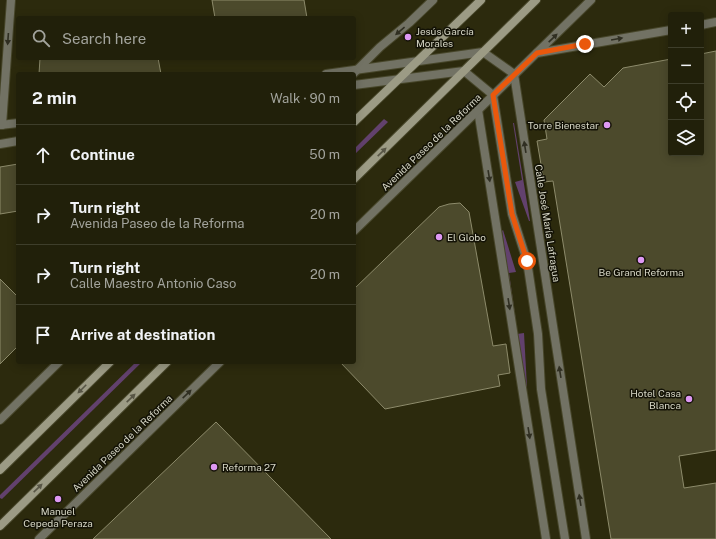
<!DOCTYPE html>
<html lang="en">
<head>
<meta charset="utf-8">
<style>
  body { margin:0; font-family:"Public Sans",sans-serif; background:#2d2d18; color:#f1f3f6 }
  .controls { position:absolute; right:12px; top:12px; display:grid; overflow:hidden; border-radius:4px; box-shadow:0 2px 10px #0003 }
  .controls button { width:36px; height:36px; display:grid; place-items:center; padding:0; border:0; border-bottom:1px solid #3e3e2b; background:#21200a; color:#f1f3f6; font:20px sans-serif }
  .stop { position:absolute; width:12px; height:12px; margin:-9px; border:3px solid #ea580c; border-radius:50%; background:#fff }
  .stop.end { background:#ea580c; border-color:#fff; box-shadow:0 1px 4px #0008 }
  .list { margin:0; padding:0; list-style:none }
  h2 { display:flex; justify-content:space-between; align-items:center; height:52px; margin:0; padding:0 16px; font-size:17px }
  h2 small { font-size:13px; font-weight:400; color:#a2a39c }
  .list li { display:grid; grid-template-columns:26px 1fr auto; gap:12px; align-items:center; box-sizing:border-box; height:60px; padding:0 16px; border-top:1px solid #3e3e2b }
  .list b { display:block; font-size:15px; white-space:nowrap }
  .list p { margin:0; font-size:13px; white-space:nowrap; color:#a2a39c }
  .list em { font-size:13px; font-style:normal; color:#a2a39c }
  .icon { flex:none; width:22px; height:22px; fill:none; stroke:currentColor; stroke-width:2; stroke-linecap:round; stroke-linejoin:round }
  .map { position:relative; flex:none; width:716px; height:539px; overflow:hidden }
  .search { position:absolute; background:#21200a; box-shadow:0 2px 10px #0003; left:16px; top:16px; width:340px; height:44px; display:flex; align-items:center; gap:10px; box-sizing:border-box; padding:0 14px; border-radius:4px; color:#a2a39c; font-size:15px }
  .panel { position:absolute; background:#21200a; box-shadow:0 2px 10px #0003; left:16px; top:72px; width:340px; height:292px; border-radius:4px }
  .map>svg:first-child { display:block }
  .green { fill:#62416d }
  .building { fill:#4c4a2c; stroke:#8d8b6b }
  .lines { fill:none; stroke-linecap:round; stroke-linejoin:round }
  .service-casing { stroke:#47462a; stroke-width:10 }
  .minor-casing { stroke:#47462a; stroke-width:10 }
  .tertiary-casing { stroke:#47462a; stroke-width:10 }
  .secondary-casing { stroke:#47462a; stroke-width:10 }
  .service { stroke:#727264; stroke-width:8 }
  .minor { stroke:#727264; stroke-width:8 }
  .tertiary { stroke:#727264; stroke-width:8 }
  .secondary { stroke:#9c9b85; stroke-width:8 }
  .oneway { fill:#302f22 }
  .oneway2 { fill:#585646 }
  .route { stroke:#ea580c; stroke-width:5 }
  .poi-dot { fill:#de98f3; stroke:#131206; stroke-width:1.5 }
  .labels { text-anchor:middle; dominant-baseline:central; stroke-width:3; stroke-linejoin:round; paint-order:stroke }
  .poi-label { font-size:10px; fill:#d6d6c5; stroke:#131206; text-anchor:start }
  .street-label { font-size:10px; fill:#d6d6c5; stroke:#131206 }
</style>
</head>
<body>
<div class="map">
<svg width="716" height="539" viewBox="0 0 716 539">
  <rect width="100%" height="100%" fill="#2c2a0d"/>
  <g class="green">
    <polygon points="384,119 388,122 354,155 354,149"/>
    <polygon points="513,123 514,123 530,221 529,221 515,182 522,180"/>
    <polygon points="503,230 516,272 509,273 516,321 515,321 502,231"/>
    <polygon points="524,333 527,387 526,387 517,334"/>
    <polygon points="136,362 142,362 2,499 0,498 0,495"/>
  </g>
  <g class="building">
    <polygon points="212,0 304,0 307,18 215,18"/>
    <polygon points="716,51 716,450 679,456 684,488 716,483 716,539 611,539 553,181 544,182 537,141 547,139 544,120 590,74 604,87 623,68 671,59 671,153 701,153 701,54"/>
    <polygon points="40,58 158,58 161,74 39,74"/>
    <polygon points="18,164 18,211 0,214 0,167"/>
    <polygon points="460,203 469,212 493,346 506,344 510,373 498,375 500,386 385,409 340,362 354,362 354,289 439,207 449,204"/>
    <polygon points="0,279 18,297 18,346 0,364"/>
    <polygon points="216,422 331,539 93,539"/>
  </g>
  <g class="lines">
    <defs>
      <g id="service">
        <polyline points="354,85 464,71 493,95 512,214 527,261 538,334 541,389 565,539"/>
        <polyline points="0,144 18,141"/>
      </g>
      <g id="minor">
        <polyline points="326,74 483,52 514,74 586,539"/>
        <polyline points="478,110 546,539"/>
        <polyline points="0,125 18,123"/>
        <polyline points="2,125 11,0"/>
      </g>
      <g id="tertiary">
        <polyline points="701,25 716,22"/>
        <polyline points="537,53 671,30"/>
        <polyline points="353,74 380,47 409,23 433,0"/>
        <polyline points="354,231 591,0"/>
        <polyline points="0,420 59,362"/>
        <polyline points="39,539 220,362"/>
      </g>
      <g id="secondary">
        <polyline points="354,122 481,0"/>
        <polyline points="354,179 536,0"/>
        <polyline points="0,470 110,362"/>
        <polyline points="0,526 167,362"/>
      </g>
    </defs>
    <use href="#service" class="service-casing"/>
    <use href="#minor" class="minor-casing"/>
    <use href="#tertiary" class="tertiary-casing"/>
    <use href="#secondary" class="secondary-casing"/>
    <use href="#service" class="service"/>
    <use href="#minor" class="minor"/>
    <use href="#tertiary" class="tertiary"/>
    <use href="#secondary" class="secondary"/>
  </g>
  <defs><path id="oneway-solid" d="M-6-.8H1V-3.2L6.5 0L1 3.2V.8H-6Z"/></defs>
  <g class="oneway">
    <use href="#oneway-solid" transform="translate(400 31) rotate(140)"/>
    <use href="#oneway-solid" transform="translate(553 38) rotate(-44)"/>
    <use href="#oneway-solid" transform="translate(8 39) rotate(94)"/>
    <use href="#oneway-solid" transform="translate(617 39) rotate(-10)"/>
    <use href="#oneway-solid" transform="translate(525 147) rotate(-99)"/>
    <use href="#oneway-solid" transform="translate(489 176) rotate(81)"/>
    <use href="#oneway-solid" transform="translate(509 304) rotate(81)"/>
    <use href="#oneway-solid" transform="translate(560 372) rotate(-99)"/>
    <use href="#oneway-solid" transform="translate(187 394) rotate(-44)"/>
    <use href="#oneway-solid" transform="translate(529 433) rotate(81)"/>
    <use href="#oneway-solid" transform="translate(580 500) rotate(-99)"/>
  </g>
  <g class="oneway2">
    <use href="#oneway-solid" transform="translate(382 152) rotate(-44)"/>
    <use href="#oneway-solid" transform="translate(82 389) rotate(135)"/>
    <use href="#oneway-solid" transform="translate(131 398) rotate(-44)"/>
    <use href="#oneway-solid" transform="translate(38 488) rotate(-44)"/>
  </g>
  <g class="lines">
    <polyline class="route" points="527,261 512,214 493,95 537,53 585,44"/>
  </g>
  <g class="poi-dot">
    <circle cx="408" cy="37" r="4"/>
    <circle cx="607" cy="125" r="4"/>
    <circle cx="439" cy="237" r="4"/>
    <circle cx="641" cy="260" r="4"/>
    <circle cx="689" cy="399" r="4"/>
    <circle cx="214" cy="467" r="4"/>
    <circle cx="58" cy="499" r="4"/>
  </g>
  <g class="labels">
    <g class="poi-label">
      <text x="416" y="31">Jesús García<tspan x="416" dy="12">Morales</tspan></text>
      <text x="599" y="125" text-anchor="end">Torre Bienestar</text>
      <text x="447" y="237">El Globo</text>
      <text x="641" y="272" text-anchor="middle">Be Grand Reforma</text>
      <text x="681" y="393" text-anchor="end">Hotel Casa<tspan x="681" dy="12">Blanca</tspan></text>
      <text x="222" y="467">Reforma 27</text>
      <text x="58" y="511" text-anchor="middle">Manuel<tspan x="58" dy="12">Cepeda Peraza</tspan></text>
    </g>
    <g class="street-label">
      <text transform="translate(431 142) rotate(-44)">Avenida Paseo de la Reforma</text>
      <text transform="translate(548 223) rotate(81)">Calle José María Lafragua</text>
      <text transform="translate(122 443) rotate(-44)">Avenida Paseo de la Reforma</text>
    </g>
  </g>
</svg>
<div class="controls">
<button>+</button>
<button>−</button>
<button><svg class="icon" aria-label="locate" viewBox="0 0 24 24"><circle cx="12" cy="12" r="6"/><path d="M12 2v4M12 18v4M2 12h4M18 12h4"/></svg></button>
<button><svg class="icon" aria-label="layers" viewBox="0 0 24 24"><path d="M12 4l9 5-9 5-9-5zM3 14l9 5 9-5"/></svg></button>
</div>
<div class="stop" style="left:527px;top:261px"></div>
<div class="stop end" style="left:585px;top:44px"></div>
<div class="search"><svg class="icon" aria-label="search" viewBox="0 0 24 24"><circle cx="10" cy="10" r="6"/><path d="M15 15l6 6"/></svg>Search here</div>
<section class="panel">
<h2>2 min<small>Walk · 90 m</small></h2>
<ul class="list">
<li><svg class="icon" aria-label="ahead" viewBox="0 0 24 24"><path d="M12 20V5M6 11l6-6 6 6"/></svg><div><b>Continue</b></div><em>50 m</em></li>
<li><svg class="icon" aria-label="right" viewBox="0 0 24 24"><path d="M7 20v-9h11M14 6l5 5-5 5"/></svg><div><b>Turn right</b><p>Avenida Paseo de la Reforma</p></div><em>20 m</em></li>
<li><svg class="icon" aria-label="right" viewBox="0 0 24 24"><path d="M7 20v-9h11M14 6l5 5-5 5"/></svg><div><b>Turn right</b><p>Calle Maestro Antonio Caso</p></div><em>20 m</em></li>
<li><svg class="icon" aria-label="arrive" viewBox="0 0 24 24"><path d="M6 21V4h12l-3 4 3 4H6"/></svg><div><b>Arrive at destination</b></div></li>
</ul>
</section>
</div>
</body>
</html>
